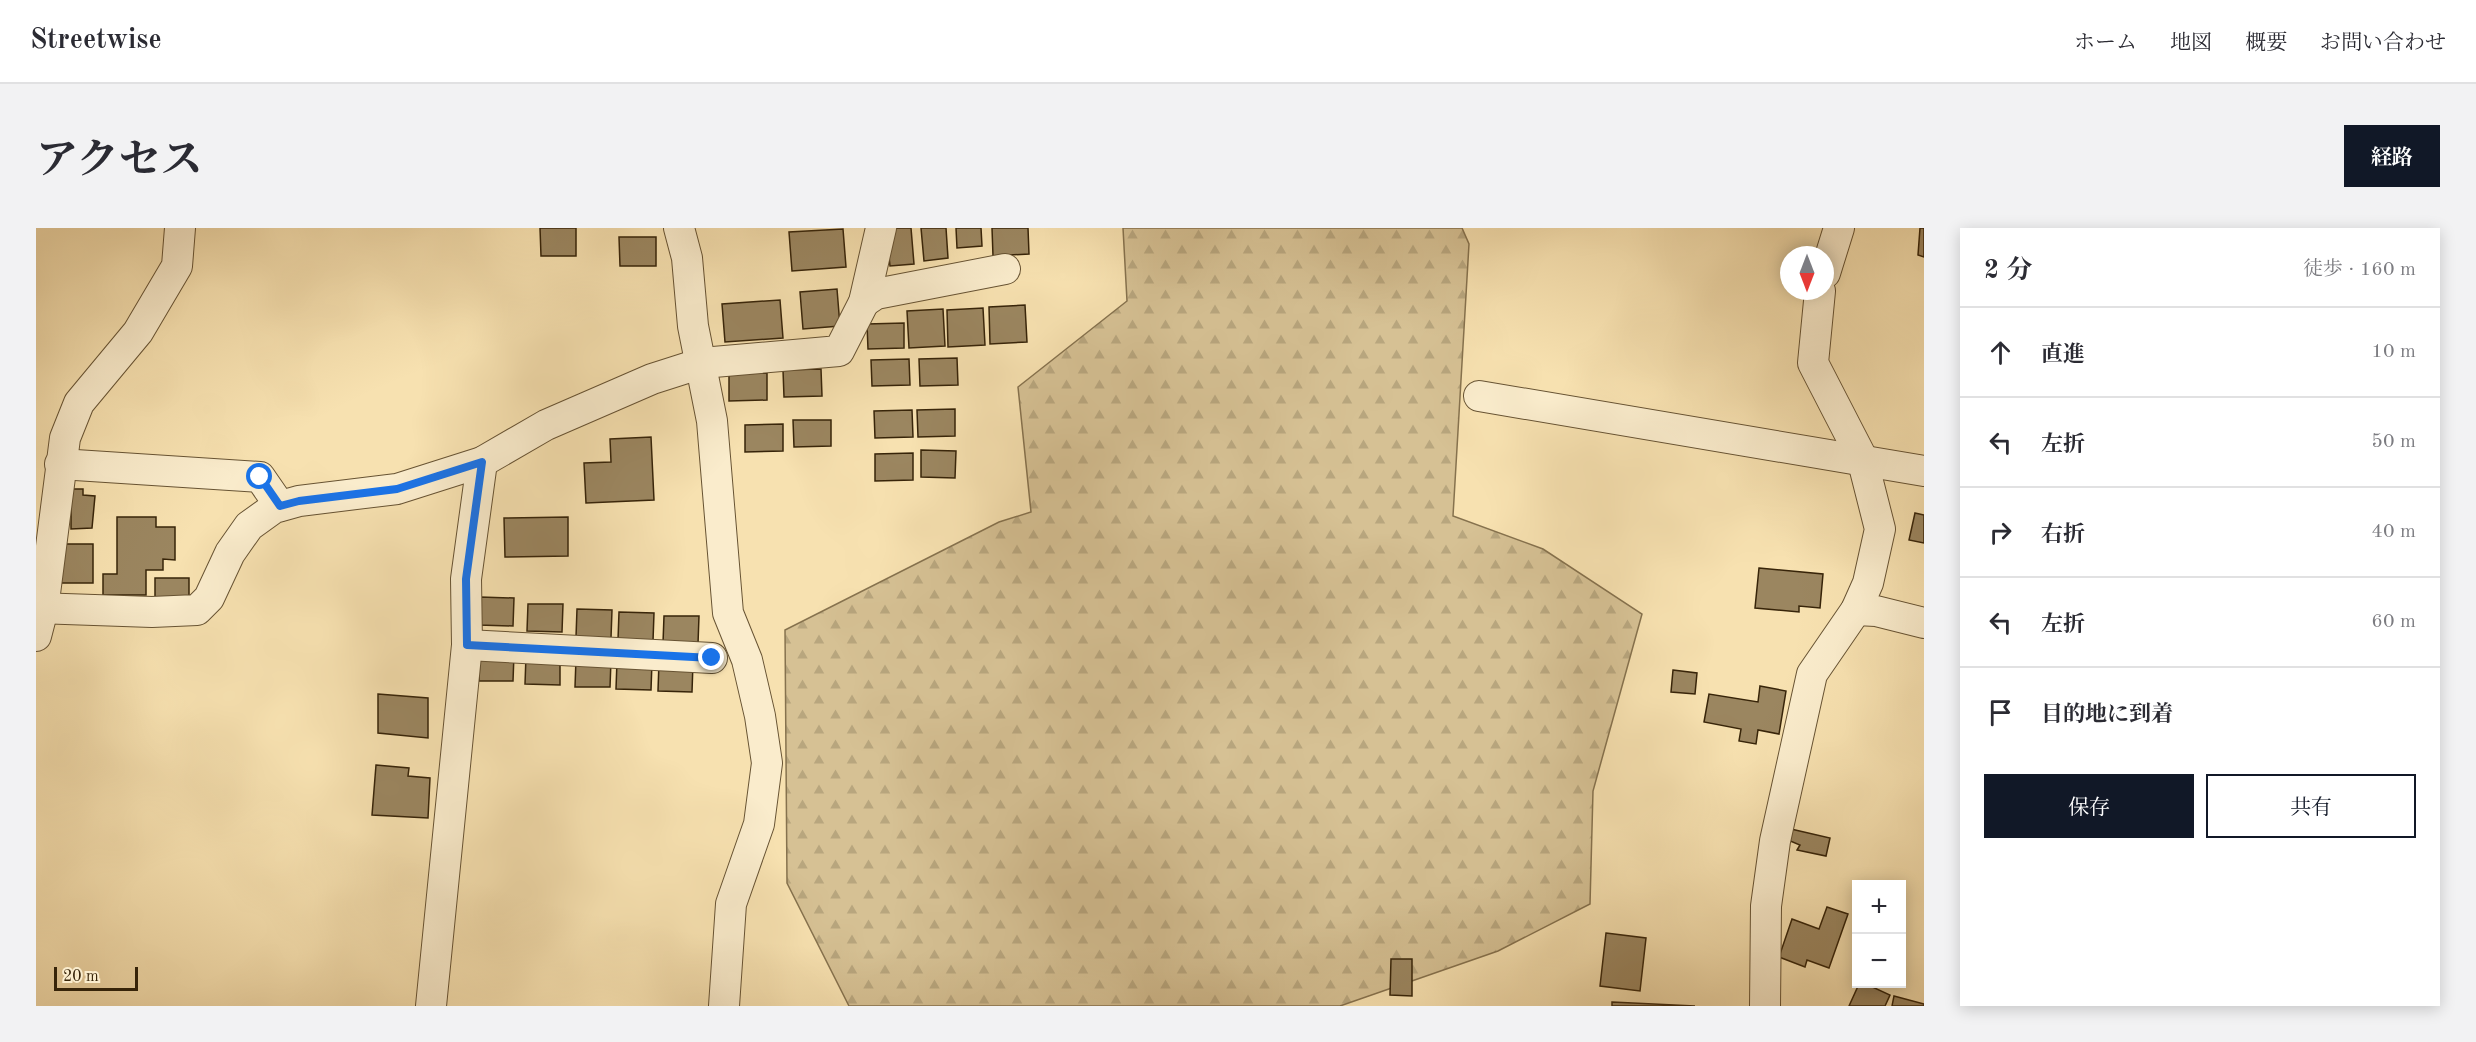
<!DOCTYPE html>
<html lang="ja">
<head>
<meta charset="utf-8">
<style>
  body { margin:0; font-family:"Old Standard TT","Noto Serif JP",serif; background:#f2f2f3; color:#2b2b33 }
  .controls { position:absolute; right:18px; bottom:18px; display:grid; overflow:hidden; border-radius:0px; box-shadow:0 3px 15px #0003 }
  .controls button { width:54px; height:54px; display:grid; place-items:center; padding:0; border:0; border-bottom:2px solid #e1e1e2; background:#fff; color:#2b2b33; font:30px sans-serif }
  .compass { position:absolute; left:1744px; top:18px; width:54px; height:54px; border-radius:50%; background:#fff; box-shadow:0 3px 15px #0003; rotate:180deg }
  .scale { position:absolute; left:18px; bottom:15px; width:84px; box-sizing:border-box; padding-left:6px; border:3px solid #372409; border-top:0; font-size:16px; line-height:21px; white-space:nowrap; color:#372409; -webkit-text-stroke:4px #faeccc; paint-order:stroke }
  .stop { position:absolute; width:18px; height:18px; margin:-14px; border:4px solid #1a73e8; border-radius:50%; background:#fff }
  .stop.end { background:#1a73e8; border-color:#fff; box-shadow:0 2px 6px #0008 }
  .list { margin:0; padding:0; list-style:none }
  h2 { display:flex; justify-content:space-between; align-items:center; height:78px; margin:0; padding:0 24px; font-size:26px }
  h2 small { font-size:20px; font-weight:400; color:#7c7c81 }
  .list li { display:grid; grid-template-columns:39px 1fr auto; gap:18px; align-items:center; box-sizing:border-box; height:90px; padding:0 24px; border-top:2px solid #e1e1e2 }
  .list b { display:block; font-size:22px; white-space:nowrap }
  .list em { font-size:20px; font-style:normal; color:#7c7c81 }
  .actions { display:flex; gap:12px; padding:18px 24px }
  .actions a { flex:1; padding:14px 0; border:2px solid #111827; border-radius:0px; text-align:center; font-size:21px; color:#111827 }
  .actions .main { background:#111827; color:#fff }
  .icon { flex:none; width:33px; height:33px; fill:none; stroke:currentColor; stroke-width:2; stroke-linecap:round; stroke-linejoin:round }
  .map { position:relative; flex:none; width:1888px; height:778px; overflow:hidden; border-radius:0px }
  header { display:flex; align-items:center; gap:36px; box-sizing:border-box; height:84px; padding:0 30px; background:#fff; border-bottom:2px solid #e1e1e2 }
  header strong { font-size:28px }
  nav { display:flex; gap:33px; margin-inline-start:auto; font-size:21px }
  .intro { display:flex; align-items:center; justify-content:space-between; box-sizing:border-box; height:144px; padding:0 36px }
  h1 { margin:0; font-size:42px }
  .button { padding:15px 27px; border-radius:0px; background:#111827; color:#fff; font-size:21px; font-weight:700 }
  main { display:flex; gap:36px; padding:0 36px }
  aside { flex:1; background:#fff; border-radius:0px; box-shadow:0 3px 15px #0003 }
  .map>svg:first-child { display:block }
  .forest { fill:url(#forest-firs); stroke:#86724e; stroke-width:1.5 }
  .building { fill:#9b8660; stroke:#372409; stroke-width:1.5 }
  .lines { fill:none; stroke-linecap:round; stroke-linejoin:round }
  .minor-casing { stroke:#675333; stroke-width:32 }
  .minor { stroke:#faeccc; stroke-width:30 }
  .route { stroke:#1a73e8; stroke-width:8 }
</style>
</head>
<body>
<header>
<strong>Streetwise</strong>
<nav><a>ホーム</a><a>地図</a><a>概要</a><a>お問い合わせ</a></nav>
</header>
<div class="intro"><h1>アクセス</h1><a class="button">経路</a></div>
<main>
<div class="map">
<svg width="1888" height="778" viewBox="0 0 1888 778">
  <defs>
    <pattern id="forest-firs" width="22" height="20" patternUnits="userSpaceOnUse" patternTransform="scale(1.5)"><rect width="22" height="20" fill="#d6c194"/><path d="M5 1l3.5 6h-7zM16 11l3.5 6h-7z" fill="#b8a67e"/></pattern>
  </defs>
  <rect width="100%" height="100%" fill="#f7e1b0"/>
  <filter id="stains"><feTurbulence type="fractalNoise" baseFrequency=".00333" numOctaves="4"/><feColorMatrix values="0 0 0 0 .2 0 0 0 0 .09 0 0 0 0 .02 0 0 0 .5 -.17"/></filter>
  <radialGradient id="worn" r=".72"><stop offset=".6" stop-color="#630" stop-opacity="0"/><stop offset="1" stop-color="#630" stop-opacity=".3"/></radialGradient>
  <polygon class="forest" points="1087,0 1426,0 1433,16 1417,288 1507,321 1606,386 1557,563 1554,676 1462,723 1304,778 813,778 751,655 749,402 963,294 995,284 982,159 1091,73"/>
  <g class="building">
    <polygon points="504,0 540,0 540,28 505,28"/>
    <polygon points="850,0 875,0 878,36 854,38"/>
    <polygon points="885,0 910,0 912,30 888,33"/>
    <polygon points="920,0 945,0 946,18 921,20"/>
    <polygon points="956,0 992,0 993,26 957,28"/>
    <polygon points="1884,0 1888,0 1888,29 1882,27"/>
    <polygon points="807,1 810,39 756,43 753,4"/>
    <polygon points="583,9 620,9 620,38 584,38"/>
    <polygon points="801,61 804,98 767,101 764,64"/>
    <polygon points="744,72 747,110 689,114 686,76"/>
    <polygon points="989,77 991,114 954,116 953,79"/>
    <polygon points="947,80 949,117 912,119 911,82"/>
    <polygon points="907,81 909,118 873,120 871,83"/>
    <polygon points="868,95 868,120 832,121 831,96"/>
    <polygon points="921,130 922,157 884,158 883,131"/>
    <polygon points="873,131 874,157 836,158 835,132"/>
    <polygon points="785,141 786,168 748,169 747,142"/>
    <polygon points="731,145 731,172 693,173 693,146"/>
    <polygon points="919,181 919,208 882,209 881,182"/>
    <polygon points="876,182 877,209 839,210 838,183"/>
    <polygon points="757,192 795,192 795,218 758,219"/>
    <polygon points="747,196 747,223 709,224 709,197"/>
    <polygon points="615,209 618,272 550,275 548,235 575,234 574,211"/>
    <polygon points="885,222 920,223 919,250 885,249"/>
    <polygon points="877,225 877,252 839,253 839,226"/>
    <polygon points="35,261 47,261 47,267 59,268 56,300 35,301"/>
    <polygon points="1879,285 1888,287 1888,315 1873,312"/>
    <polygon points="81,289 120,289 120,299 139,299 139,332 127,331 127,342 110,342 110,367 67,367 67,346 81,346"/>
    <polygon points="532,289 532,328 469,329 468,290"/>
    <rect x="23" y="316" width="34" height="39"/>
    <polygon points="1723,340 1787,346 1784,380 1763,378 1763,384 1719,380"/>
    <polygon points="119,350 153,350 153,373 119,372"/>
    <polygon points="444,369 478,370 477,398 443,397"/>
    <polygon points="492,376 527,376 526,404 491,403"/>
    <polygon points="541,381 576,382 575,410 540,409"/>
    <polygon points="583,384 618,385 617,413 582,412"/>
    <polygon points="628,388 663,388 662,416 627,415"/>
    <polygon points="444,425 478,426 477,453 443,453"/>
    <polygon points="490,428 524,429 524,457 489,456"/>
    <polygon points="540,431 575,432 574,459 539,459"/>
    <polygon points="581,433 616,434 615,462 580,461"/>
    <polygon points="623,434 657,435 656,464 622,463"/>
    <polygon points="1637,442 1661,445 1659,466 1635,464"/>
    <polygon points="1724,458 1750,463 1743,506 1722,502 1720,516 1703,513 1705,501 1668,494 1673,466 1722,474"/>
    <polygon points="342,466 392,470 392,510 342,505"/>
    <polygon points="340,537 373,540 372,548 394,550 392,590 336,587"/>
    <polygon points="1755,601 1794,610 1790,628 1761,622 1764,617 1752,612"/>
    <polygon points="1791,679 1812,686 1793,740 1771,732 1769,739 1743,729 1756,691 1783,701"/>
    <polygon points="1570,705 1610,710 1604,763 1564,758"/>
    <polygon points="1355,731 1376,731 1376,768 1354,767"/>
    <polygon points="1823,756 1830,756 1854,767 1849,778 1813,778"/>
    <polygon points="1858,768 1888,776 1888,778 1856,778"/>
    <polygon points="1576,774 1659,778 1576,778"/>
  </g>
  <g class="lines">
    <defs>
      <g id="minor">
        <polyline points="643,0 651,30 657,98 676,193 692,385 711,432 724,488 731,535 723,596 695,676 688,778"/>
        <polyline points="1789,45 1803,0"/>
        <polyline points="828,74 840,66 969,41"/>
        <polyline points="1443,168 1888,243"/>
        <polyline points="24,236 224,249 244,278"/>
        <polyline points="0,380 116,384 161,382 173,370 194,325 213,298 238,280 263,273 361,261 446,234 510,197 616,151 666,135 803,123 828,74 845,0"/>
        <polyline points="1820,382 1840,383 1888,395"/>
        <polyline points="0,408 7,381 29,210 43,175 102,104 141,38 144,0"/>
        <polyline points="431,417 676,430"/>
        <polyline points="395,778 431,417 430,351 446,234"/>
        <polyline points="1729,778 1730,678 1739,613 1776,446 1820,382 1832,355 1844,301 1826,230 1777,135 1784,63"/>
      </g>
    </defs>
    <use href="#minor" class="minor-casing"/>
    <use href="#minor" class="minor"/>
  </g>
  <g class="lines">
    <polyline class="route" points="224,249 244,278 263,273 361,261 446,234 430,351 431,417 676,430"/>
  </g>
  <rect width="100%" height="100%" filter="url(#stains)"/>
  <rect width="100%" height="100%" fill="url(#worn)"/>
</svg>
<div class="controls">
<button>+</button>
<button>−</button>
</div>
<svg class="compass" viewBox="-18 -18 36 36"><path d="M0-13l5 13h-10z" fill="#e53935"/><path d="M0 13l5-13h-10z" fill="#7c7c81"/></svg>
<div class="scale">20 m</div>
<div class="stop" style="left:224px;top:249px"></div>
<div class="stop end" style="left:676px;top:430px"></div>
</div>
<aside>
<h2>2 分<small>徒歩 · 160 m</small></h2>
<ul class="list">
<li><svg class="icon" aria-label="ahead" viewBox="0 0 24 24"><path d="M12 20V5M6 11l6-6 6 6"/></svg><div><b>直進</b></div><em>10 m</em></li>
<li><svg class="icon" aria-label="left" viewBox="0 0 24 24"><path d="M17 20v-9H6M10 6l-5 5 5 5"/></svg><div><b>左折</b></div><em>50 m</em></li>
<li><svg class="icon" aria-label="right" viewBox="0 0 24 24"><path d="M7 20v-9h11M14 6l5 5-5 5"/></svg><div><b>右折</b></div><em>40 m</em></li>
<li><svg class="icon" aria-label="left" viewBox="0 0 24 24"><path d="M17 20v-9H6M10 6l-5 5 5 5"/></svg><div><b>左折</b></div><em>60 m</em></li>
<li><svg class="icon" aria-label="arrive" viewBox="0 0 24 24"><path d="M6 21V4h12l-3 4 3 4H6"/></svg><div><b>目的地に到着</b></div></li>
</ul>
<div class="actions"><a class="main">保存</a><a>共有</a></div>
</aside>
</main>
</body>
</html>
